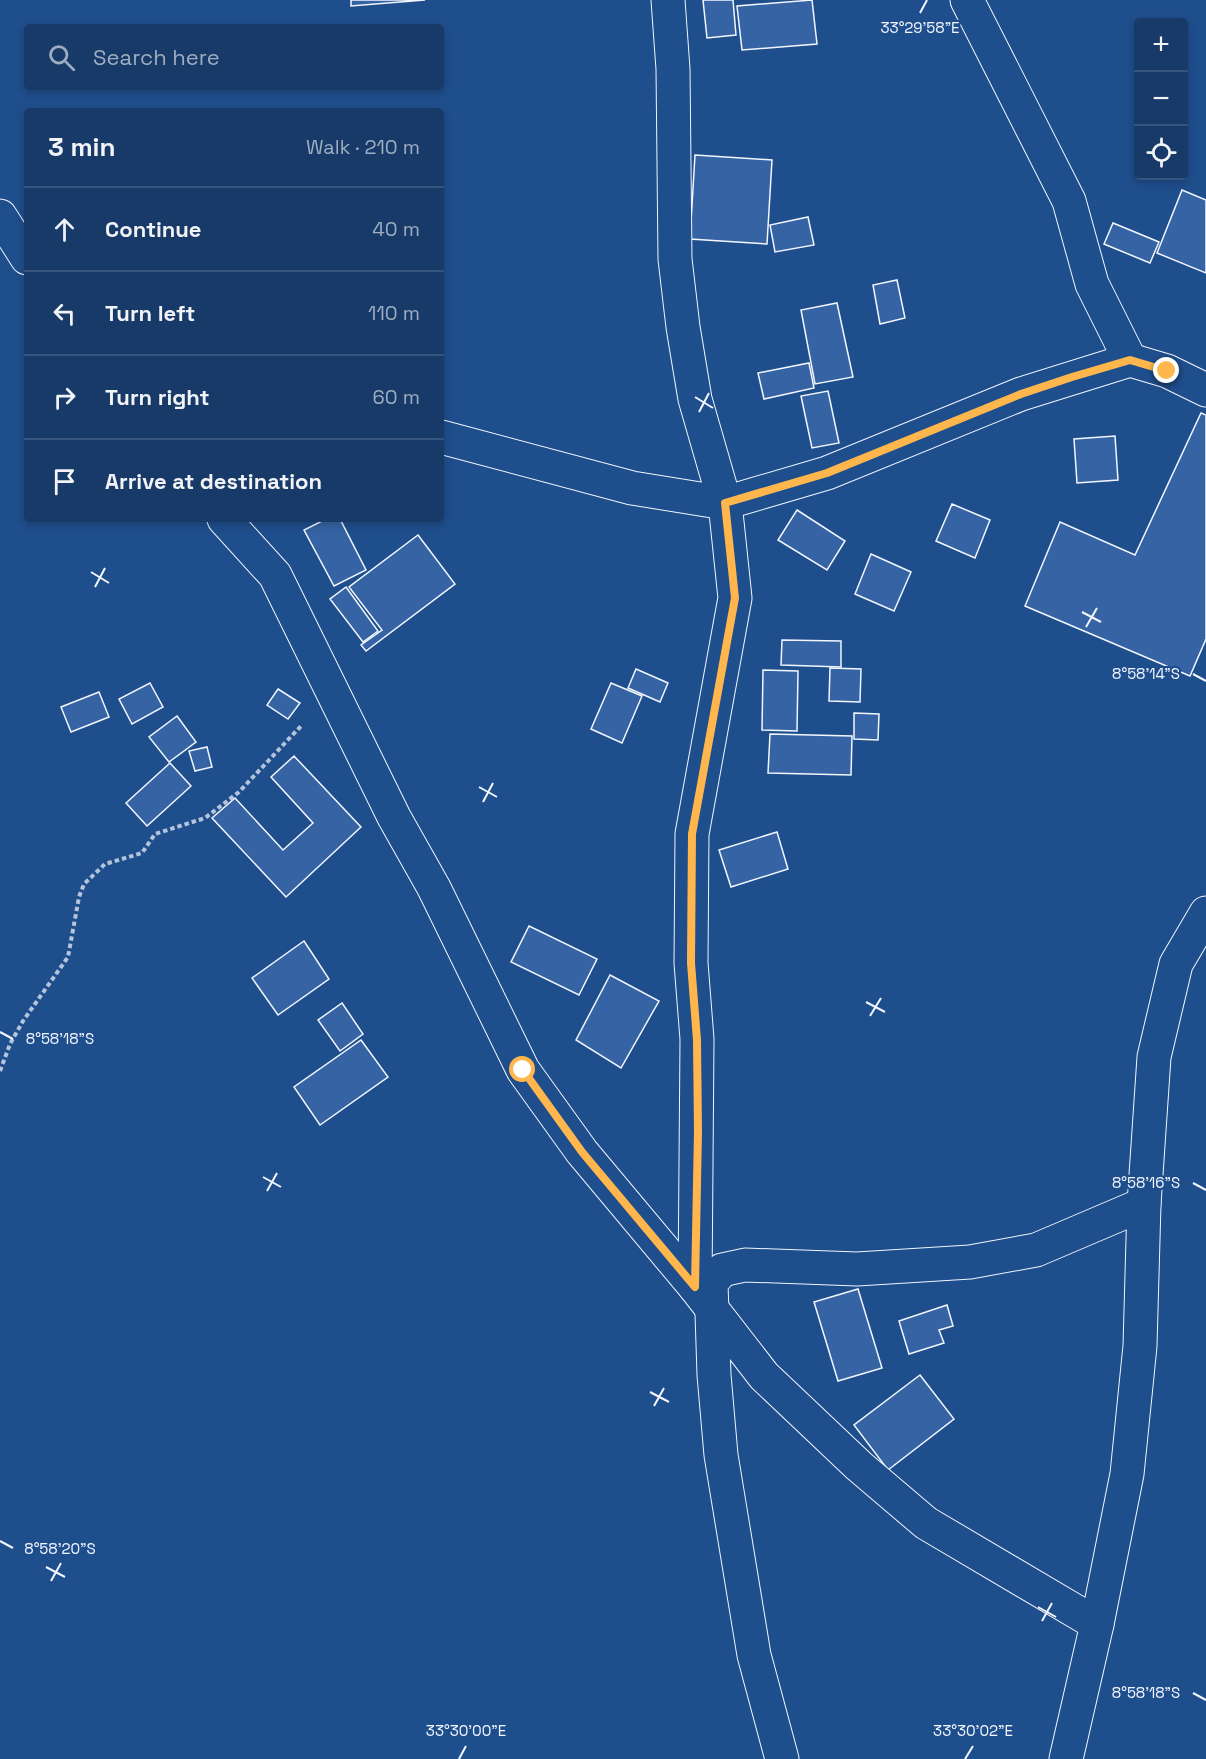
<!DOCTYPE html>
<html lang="en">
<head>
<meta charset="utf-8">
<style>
  body { margin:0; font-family:"Space Grotesk",sans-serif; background:#244571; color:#f1f3f6 }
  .controls { position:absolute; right:18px; top:18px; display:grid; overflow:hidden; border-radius:6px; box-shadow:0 3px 9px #0003 }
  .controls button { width:54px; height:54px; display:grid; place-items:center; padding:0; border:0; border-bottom:2px solid #36547d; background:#173a69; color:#f1f3f6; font:30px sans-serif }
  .stop { position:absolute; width:18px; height:18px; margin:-14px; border:4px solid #ffb74d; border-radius:50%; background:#fff }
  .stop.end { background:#ffb74d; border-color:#fff; box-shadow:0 2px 6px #0008 }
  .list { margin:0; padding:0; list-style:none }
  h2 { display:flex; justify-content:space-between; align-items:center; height:78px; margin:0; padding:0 24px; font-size:26px }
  h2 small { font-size:20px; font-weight:400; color:#9eadc0 }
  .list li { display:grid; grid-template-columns:39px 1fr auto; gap:18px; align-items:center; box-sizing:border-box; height:84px; padding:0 24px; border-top:2px solid #36547d }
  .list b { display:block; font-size:22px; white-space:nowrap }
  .list em { font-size:20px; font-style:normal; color:#9eadc0 }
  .icon { flex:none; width:33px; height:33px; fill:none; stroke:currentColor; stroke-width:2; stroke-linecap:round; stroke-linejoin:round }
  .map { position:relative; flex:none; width:1206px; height:1759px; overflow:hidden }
  .search { position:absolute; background:#173a69; box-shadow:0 3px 9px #0003; left:24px; top:24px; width:420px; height:66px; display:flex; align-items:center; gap:15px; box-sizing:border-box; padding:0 21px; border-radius:6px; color:#9eadc0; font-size:22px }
  .panel { position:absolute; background:#173a69; box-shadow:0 3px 9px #0003; left:24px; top:108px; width:420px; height:414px; border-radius:6px }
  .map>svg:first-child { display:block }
  .building { fill:#3563a3; stroke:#f2f6ff; stroke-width:1.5 }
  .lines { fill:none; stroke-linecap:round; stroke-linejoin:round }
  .street-casing { stroke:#f2f6ff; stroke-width:35 }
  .path { stroke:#b3c4dc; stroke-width:4; stroke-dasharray:4.5 3; stroke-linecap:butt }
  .street { stroke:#1f4e8c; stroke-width:33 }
  .route { stroke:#ffb74d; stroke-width:8 }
  .ticks { fill:none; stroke:#f2f6ff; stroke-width:2 }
  .ticks-label { font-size:15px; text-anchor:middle; fill:#f2f6ff; stroke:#1f4e8c; stroke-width:4.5; stroke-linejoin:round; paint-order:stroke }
</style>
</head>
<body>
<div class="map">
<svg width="1206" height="1759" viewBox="0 0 1206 1759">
  <rect width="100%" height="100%" fill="#1f4e8c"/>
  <g class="building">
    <polygon points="351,0 425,0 351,6"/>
    <polygon points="703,0 733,0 736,35 707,38"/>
    <polygon points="812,0 817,44 742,50 737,6"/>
    <polygon points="695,155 772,160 767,244 690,239"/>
    <polygon points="1182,190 1206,200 1206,273 1157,253"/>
    <polygon points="808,217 814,245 775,252 770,225"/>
    <polygon points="1113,223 1159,242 1150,263 1104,244"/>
    <polygon points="897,280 905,318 880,324 873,285"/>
    <polygon points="837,303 853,377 815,384 801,310"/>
    <polygon points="809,363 814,388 764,399 758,373"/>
    <polygon points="828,391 839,443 812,448 801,396"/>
    <polygon points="1201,413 1206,415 1206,639 1190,676 1025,606 1060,522 1135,555"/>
    <polygon points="1115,436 1118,480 1077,483 1074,439"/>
    <polygon points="952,504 990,520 975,558 936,541"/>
    <polygon points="797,510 845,541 827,570 778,540"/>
    <polygon points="326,519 340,519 366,570 334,586 304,530"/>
    <polygon points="418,535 455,584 366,651 361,645 382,630 349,587"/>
    <polygon points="871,554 911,572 894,611 855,594"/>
    <polygon points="346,587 378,631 363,642 330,599"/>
    <polygon points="782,640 841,641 841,667 781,665"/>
    <polygon points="830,668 861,669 860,702 829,701"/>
    <polygon points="636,669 668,683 660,702 628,688"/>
    <polygon points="763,670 798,671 797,731 762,730"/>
    <polygon points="150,683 163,707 132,724 119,699"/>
    <polygon points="611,683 642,696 622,743 591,729"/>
    <polygon points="278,689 300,703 288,719 267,705"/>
    <polygon points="99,692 109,717 71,732 61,707"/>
    <polygon points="854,713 879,714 878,740 854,739"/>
    <polygon points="177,716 196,742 169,762 149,737"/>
    <polygon points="770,734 852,736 851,775 768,773"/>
    <polygon points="207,747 212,767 195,771 189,751"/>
    <polygon points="294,756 361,827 286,897 212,818 235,798 283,850 313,823 271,777"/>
    <polygon points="170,763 191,786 147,826 126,803"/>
    <polygon points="777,832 788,869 731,887 719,850"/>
    <polygon points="529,926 597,959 579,995 511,962"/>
    <polygon points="304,941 329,979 278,1015 252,978"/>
    <polygon points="610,975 659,1001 621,1068 576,1040"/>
    <polygon points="342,1003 363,1034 340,1051 318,1020"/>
    <polygon points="361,1040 388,1077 320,1125 294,1087"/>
    <polygon points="858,1289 882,1368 838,1381 814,1302"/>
    <polygon points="947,1305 953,1326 939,1330 944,1343 909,1354 899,1321"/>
    <polygon points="920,1375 954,1419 888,1470 854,1425"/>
  </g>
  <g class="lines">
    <defs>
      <g id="street">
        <polyline points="668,0 673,69 675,259 683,327 695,399 725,503 735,598 692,834 691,963 697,1039 695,1287"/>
        <polyline points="967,0 1069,201 1092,284 1130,360"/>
        <polyline points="0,216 27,258"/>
        <polyline points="441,437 632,488 725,503 827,473 1021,394 1130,360 1167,371 1206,390"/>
        <polyline points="224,519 275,575 394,817 434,888 523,1070 582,1152 695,1287 764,1376 859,1466 926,1523 1097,1624"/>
        <polyline points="782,1759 754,1655 721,1455 714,1375 711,1283 722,1270 745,1265 857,1269 970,1262 1036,1250 1144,1204"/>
        <polyline points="1066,1759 1097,1624 1127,1474 1140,1346 1144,1204 1154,1057 1176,964 1206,913"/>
      </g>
    </defs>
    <use href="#street" class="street-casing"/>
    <polyline class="path" points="0,1071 10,1044 23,1021 68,957 79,897 84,884 105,864 142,853 155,834 205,818 239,792 301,726"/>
    <use href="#street" class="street"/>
  </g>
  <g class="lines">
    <polyline class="route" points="523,1070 582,1152 695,1287 698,1132 697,1040 691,963 692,834 735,598 725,503 827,473 1021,394 1072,377 1130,360 1167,371"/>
  </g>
  <path class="ticks" d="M920,13L927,0M695,397L713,408M699,412L709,393M91,572L109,583M95,587L105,568M1082,612L1101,622M1086,627L1097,608M1193,674L1206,681M479,787L497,797M483,802L493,783M866,1002L885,1012M870,1016L881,998M0,1032L13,1039M263,1177L281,1187M1193,1183L1206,1190M267,1191L277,1173M650,1392L669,1402M654,1406L664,1388M0,1541L13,1548M46,1567L65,1577M51,1581L61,1563M1038,1607L1056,1617M1042,1621L1052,1603M1193,1693L1206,1700M459,1759L466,1746M965,1759L973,1746"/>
  <g class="ticks-label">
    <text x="920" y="33">33°29'58"E</text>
    <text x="1146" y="679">8°58'14"S</text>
    <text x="60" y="1044">8°58'18"S</text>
    <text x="1146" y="1188">8°58'16"S</text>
    <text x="60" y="1554">8°58'20"S</text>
    <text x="1146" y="1698">8°58'18"S</text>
    <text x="466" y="1736">33°30'00"E</text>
    <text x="973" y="1736">33°30'02"E</text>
  </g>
</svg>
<div class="controls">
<button>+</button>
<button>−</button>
<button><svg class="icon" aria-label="locate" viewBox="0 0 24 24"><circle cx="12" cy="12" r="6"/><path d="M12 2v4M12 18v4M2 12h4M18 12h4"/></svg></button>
</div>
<div class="stop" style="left:523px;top:1070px"></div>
<div class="stop end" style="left:1167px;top:371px"></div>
<div class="search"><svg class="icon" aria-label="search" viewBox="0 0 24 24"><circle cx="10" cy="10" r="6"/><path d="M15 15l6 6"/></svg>Search here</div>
<section class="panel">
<h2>3 min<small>Walk · 210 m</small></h2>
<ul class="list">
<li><svg class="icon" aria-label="ahead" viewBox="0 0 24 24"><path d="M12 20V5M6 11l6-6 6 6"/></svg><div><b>Continue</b></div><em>40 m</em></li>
<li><svg class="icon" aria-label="left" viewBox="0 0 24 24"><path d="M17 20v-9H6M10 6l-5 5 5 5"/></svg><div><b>Turn left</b></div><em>110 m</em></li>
<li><svg class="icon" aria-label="right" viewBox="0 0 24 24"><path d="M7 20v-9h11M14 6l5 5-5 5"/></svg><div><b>Turn right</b></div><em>60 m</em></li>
<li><svg class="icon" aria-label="arrive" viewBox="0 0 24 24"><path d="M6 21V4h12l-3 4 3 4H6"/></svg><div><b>Arrive at destination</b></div></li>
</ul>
</section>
</div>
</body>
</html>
